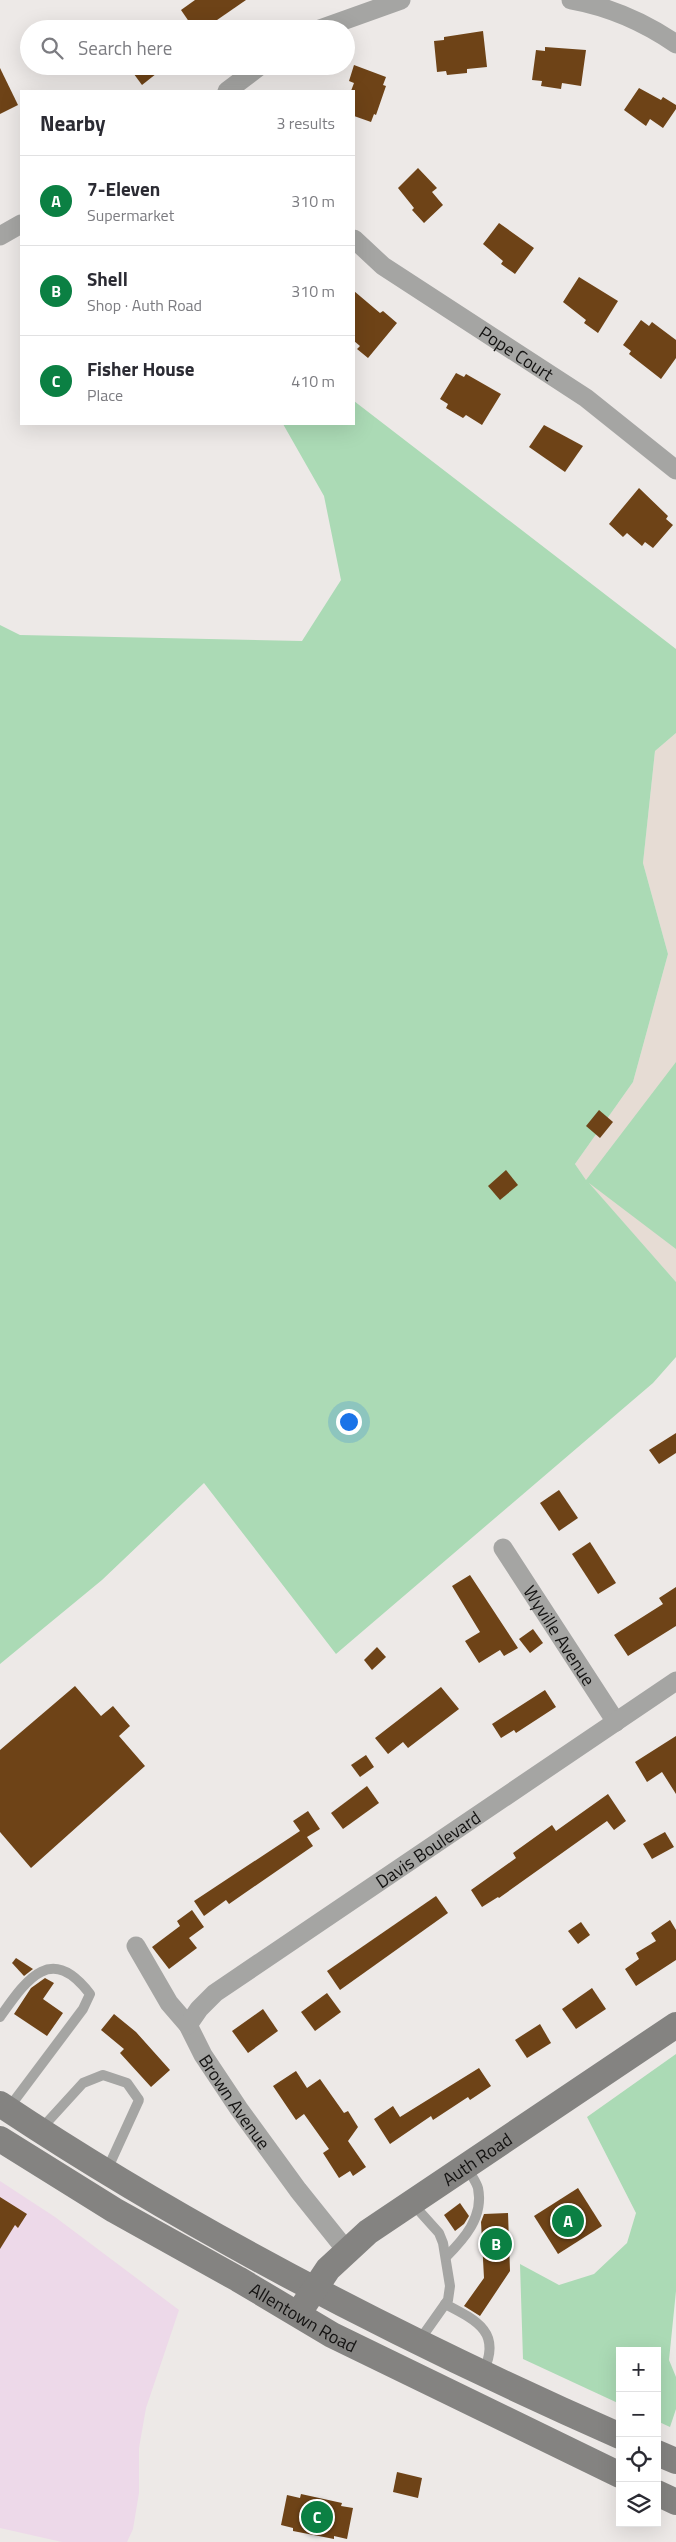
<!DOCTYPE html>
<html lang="en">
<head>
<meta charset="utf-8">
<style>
  body { margin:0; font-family:"Titillium Web",sans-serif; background:#f2f2f3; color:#2b2b33 }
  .controls { position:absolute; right:15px; bottom:15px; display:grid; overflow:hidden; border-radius:0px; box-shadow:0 5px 20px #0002 }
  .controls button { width:45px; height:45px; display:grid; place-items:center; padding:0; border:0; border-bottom:1px solid #e1e1e2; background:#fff; color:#2b2b33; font:25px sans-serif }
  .you { position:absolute; left:348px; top:1421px; width:18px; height:18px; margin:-12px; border:4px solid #fff; border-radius:50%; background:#1a73e8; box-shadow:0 0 0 8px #1a73e833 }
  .badge { display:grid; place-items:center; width:32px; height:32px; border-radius:50%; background:#0b8043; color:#fff; font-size:16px; font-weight:700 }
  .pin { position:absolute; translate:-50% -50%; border:2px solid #fff; box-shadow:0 1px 5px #0006 }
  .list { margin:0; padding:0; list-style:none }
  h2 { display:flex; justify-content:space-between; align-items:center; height:65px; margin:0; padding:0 20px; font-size:21px }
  h2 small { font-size:16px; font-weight:400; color:#7c7c81 }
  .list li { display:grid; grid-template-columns:32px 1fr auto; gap:15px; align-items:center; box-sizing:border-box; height:90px; padding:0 20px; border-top:1px solid #e1e1e2 }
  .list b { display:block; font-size:19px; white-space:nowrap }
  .list p { margin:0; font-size:16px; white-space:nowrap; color:#7c7c81 }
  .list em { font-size:16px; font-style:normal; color:#7c7c81 }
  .icon { flex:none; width:28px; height:28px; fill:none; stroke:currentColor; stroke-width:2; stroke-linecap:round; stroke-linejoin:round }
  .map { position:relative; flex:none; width:676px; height:2542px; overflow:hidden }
  .search { position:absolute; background:#fff; box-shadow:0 5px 20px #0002; left:20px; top:20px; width:335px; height:55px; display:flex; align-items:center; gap:12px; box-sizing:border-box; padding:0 18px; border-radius:28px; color:#7c7c81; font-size:19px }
  .panel { position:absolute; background:#fff; box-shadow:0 5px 20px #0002; left:20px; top:90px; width:335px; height:335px; border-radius:0px }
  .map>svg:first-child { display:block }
  .built { fill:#e6dcd4 }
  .medical { fill:#edd9e9 }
  .green { fill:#abdab5 }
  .building { fill:#6e4317 }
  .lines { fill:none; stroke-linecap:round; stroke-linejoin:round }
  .service { stroke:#a5a5a3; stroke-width:10 }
  .minor { stroke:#a5a5a3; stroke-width:19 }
  .secondary { stroke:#848381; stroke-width:26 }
  .labels { text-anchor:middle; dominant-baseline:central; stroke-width:5; stroke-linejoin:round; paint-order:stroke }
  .street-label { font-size:18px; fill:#141312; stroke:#fff }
</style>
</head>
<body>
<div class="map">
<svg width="676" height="2542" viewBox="0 0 676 2542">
  <rect width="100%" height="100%" fill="#ede9e7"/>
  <polygon class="built" points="676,733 676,1282 586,1180 575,1164 633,1082 668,954 643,863 655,751"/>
  <polygon class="medical" points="0,2181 55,2217 179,2310 146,2408 139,2448 139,2493 133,2529 127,2542 62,2542 0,2528"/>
  <g class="green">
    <polygon points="354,401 676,649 676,733 655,751 643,863 668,954 633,1082 575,1164 586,1180 676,1062 676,1249 589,1183 676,1282 676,1357 653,1383 336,1654 204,1483 102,1580 0,1664 0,625 20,635 302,641 341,580 324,496 283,424 354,424"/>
    <polygon points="676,2054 676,2291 669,2360 676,2377 676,2409 670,2427 657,2421 657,2351 620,2351 620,2404 523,2359 520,2264 559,2285 594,2274 627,2243 636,2213 587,2117"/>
  </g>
  <g class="building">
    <polygon points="195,0 246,0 204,29 194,29 181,10"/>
    <polygon points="483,31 487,67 467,69 467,73 447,75 446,71 437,72 434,41 444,40 444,37"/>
    <polygon points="545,47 586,50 581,86 562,83 561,89 541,86 542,81 532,80 536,50 545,51"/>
    <polygon points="354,65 386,77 383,85 386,86 376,115 374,114 371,122 354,116 354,91 351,91 354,83 349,81"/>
    <polygon points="128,66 166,66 142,85"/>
    <polygon points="0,68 18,105 0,114"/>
    <polygon points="639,88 661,100 663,97 676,105 676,109 663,128 650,119 646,126 624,110"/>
    <polygon points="418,168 437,188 432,192 443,205 424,223 412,210 414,208 398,188"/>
    <polygon points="499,223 534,248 515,274 501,264 503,261 483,244"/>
    <polygon points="579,277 618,301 598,333 584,323 586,320 563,302"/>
    <polygon points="354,291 380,313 383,311 397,323 368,358 357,349 360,346 354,341"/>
    <polygon points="641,320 649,326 652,322 676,340 676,358 661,379 629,354 631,351 623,345"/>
    <polygon points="456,373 464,377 466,374 501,394 482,425 466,415 463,418 446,408 448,404 440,399"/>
    <polygon points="544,425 583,446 565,472 529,447"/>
    <polygon points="639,488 668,516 666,519 673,525 653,548 645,542 642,546 627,533 623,537 609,524"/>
    <polygon points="599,1110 613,1122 600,1138 586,1126"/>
    <polygon points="506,1170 518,1185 500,1200 488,1186"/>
    <polygon points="676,1433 676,1453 659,1464 649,1450"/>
    <polygon points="559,1490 578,1518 559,1531 540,1503"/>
    <polygon points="590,1542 616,1583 598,1594 572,1554"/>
    <polygon points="470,1575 518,1648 504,1656 500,1650 479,1663 465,1641 480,1632 452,1586"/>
    <polygon points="676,1587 676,1626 628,1656 614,1635 663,1604 659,1598"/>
    <polygon points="533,1629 543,1643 530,1653 519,1639"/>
    <polygon points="377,1647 386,1657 372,1670 364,1660"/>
    <polygon points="75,1686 101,1716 113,1706 124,1719 130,1726 119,1736 145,1766 31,1868 0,1832 0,1750"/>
    <polygon points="441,1687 459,1709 408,1748 403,1742 388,1754 375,1738"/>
    <polygon points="545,1690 556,1707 516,1733 514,1730 501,1738 492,1724"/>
    <polygon points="676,1736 676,1794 662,1772 647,1782 635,1762"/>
    <polygon points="366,1755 374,1767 360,1777 351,1765"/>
    <polygon points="367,1786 379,1803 343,1829 331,1813"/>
    <polygon points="608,1794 626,1821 614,1830 607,1821 499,1898 498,1897 482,1907 471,1890 516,1858 513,1853 552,1825 556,1831"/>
    <polygon points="308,1811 320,1829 307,1837 313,1846 229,1904 226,1900 204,1916 194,1901 300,1831 293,1821"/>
    <polygon points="665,1832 674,1847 652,1859 643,1844"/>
    <polygon points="436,1896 448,1913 340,1990 327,1971"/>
    <polygon points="192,1910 204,1927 189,1938 197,1948 169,1969 152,1947 180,1926 177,1921"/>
    <polygon points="670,1920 676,1930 676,1960 636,1986 625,1969 639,1959 636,1953 656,1941 651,1933"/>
    <polygon points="581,1922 590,1935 578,1944 568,1931"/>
    <polygon points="16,1958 33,1969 24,1976 12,1963"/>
    <polygon points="45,1978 54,1983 43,1999 63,2013 47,2036 14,2014 31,1988"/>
    <polygon points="592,1988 606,2009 576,2029 562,2009"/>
    <polygon points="327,1993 341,2012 315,2031 301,2012"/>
    <polygon points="263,2009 278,2031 248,2053 232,2031"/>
    <polygon points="114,2014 136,2032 170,2070 151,2087 120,2053 124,2049 101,2030"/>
    <polygon points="540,2024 551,2043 527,2058 515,2040"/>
    <polygon points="479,2068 491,2086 470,2100 468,2097 433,2120 431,2116 390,2144 374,2119 393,2106 400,2117"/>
    <polygon points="296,2071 307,2088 320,2079 344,2113 348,2111 358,2127 348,2141 366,2167 353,2176 350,2171 339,2178 323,2153 329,2149 304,2114 296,2120 273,2086"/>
    <polygon points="578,2188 602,2226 558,2254 534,2216"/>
    <polygon points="0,2197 27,2214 18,2228 15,2225 0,2249"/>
    <polygon points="460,2203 469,2216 464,2224 455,2231 444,2215"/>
    <polygon points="508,2213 510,2271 480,2316 464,2306 484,2278 481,2222 484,2214"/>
    <polygon points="397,2472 422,2478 418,2498 393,2492"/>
    <polygon points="301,2494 342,2503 341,2506 353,2508 347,2539 334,2536 334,2539 293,2531 293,2528 281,2525 287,2495 300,2498"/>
  </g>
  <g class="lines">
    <g class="service">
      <path d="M0,2017C27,1979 51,1943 90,1994L83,2009L8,2109"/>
      <polyline points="41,2129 83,2083 103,2075 127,2083 139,2100 107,2170"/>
      <polyline points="412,2203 439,2233 443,2243 450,2286 448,2300 419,2341"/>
      <path d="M446,2257C464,2239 484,2217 478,2188C476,2181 470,2174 467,2167"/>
      <path d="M445,2304C478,2321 502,2333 483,2372"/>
    </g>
    <g class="minor">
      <path d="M571,0C610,7 644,22 676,44"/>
      <polyline points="320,29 401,0"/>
      <polyline points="227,91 260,66"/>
      <polyline points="0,236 21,224"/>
      <path id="s1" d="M354,239L383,266L586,398L676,470"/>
      <path id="s2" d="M503,1548L616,1722"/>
      <path id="s3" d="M136,1946L169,2003L188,2025L203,2055L239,2109L298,2190L346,2250"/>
      <path id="s4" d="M188,2025L199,2009L215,1993L676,1681"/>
    </g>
    <g class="secondary">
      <path d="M0,2104C195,2234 405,2341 620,2436"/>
      <path id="s5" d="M0,2139L114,2210L238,2279L332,2335L620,2475"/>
      <path id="s6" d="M304,2305L328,2269L368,2232L676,2025"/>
      <polyline points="657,2453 676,2461"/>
      <polyline points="657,2493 676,2502"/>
    </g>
  </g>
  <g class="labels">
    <g class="street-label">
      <text stroke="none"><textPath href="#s1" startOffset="199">Pope Court</textPath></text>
      <text stroke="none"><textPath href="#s2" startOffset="104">Wyville Avenue</textPath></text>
      <text stroke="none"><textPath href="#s4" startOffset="299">Davis Boulevard</textPath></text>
      <text stroke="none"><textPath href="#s3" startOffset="185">Brown Avenue</textPath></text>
      <text stroke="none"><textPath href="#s6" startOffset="229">Auth Road</textPath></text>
      <text stroke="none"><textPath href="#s5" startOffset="352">Allentown Road</textPath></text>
    </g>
  </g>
</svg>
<div class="controls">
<button>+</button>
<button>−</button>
<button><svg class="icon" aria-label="locate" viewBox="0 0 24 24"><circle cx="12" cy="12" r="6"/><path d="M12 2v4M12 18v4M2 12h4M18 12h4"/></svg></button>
<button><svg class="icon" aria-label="layers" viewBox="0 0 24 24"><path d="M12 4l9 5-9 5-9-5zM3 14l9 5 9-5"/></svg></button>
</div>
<div class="you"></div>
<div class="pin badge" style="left:568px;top:2221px">A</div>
<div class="pin badge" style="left:496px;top:2244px">B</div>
<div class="pin badge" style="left:317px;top:2517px">C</div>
<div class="search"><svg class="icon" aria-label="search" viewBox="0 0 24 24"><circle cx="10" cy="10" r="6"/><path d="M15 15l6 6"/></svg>Search here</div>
<section class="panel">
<h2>Nearby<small>3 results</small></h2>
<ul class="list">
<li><span class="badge">A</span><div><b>7-Eleven</b><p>Supermarket</p></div><em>310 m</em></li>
<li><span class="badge">B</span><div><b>Shell</b><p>Shop · Auth Road</p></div><em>310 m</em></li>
<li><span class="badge">C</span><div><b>Fisher House</b><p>Place</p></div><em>410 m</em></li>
</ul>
</section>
</div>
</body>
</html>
